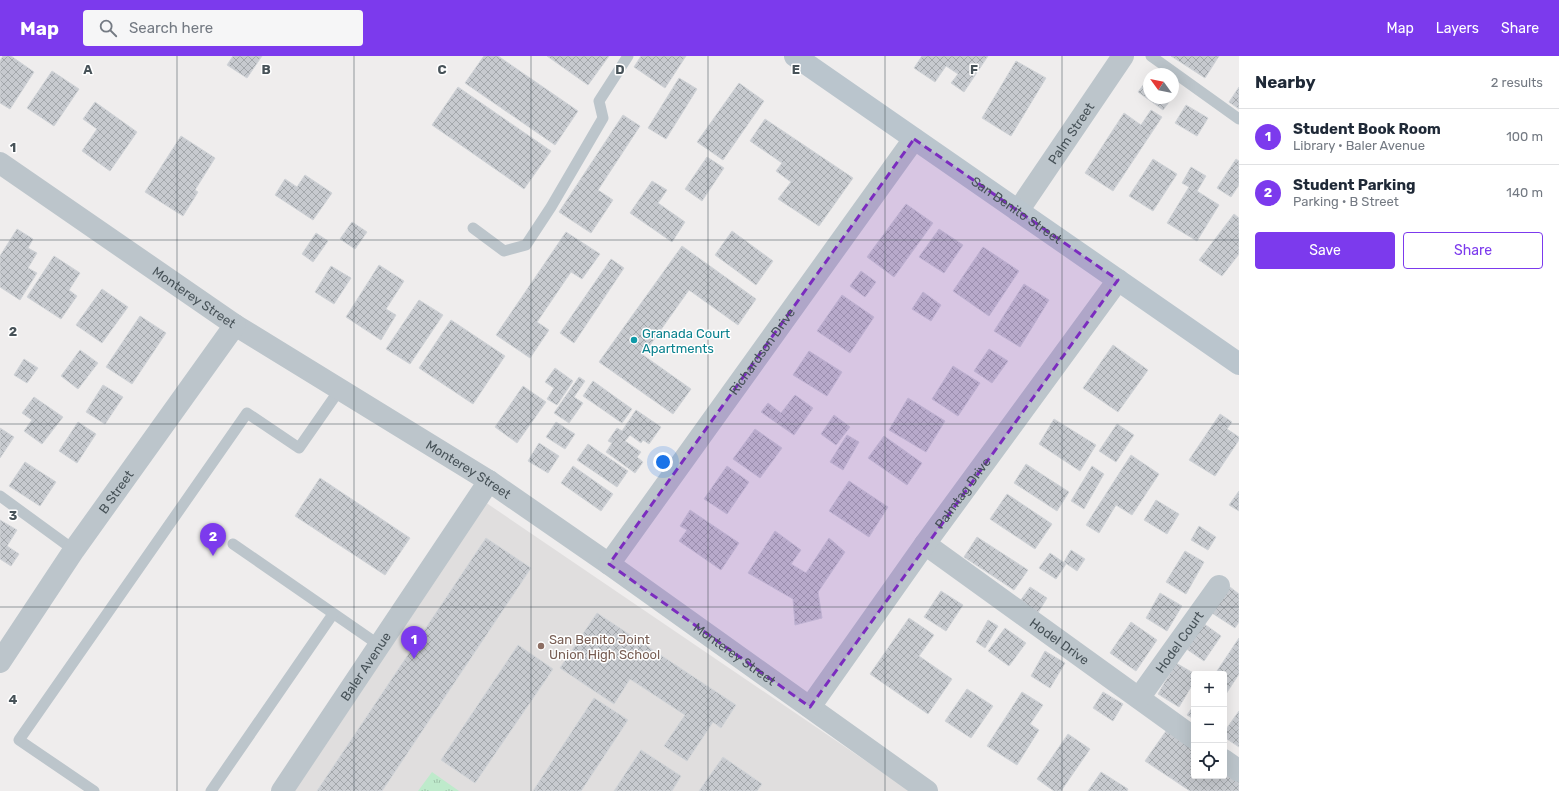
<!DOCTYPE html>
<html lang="en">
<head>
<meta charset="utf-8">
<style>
  body { margin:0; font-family:Rubik,sans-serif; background:#f6f6f7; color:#1f2937 }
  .controls { position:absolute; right:12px; bottom:12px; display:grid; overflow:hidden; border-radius:4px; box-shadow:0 4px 16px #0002 }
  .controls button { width:36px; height:36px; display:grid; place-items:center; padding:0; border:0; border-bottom:1px solid #e0e1e3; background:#fff; color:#1f2937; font:20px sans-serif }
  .compass { position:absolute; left:1143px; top:12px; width:36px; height:36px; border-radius:50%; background:#fff; box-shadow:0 4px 16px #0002; rotate:303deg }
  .you { position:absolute; left:663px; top:406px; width:14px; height:14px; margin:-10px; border:3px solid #fff; border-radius:50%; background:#1a73e8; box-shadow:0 0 0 6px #1a73e833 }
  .badge { display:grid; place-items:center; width:26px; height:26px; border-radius:50%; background:#7c3aed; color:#fff; font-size:13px; font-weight:700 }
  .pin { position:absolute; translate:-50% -33px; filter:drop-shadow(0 1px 2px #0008) }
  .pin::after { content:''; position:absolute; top:21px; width:14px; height:12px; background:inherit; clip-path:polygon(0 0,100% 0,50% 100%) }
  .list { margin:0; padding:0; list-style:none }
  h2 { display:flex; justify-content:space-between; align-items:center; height:52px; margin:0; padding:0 16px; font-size:17px }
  h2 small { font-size:13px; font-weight:400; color:#747a83 }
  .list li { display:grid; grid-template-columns:26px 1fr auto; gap:12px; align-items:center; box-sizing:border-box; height:56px; padding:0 16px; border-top:1px solid #e0e1e3 }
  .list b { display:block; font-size:15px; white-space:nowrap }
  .list p { margin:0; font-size:13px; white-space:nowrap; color:#747a83 }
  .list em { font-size:13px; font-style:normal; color:#747a83 }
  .actions { display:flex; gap:8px; padding:12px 16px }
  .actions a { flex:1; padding:9px 0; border:1px solid #7c3aed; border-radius:4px; text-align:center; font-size:14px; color:#7c3aed }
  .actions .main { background:#7c3aed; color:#fff }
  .icon { flex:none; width:22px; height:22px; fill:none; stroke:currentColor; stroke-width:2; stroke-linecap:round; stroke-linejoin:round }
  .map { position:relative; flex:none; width:1239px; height:735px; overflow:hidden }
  header { display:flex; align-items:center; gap:24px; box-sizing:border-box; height:56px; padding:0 20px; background:#7c3aed; color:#fff }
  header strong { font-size:19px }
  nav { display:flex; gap:22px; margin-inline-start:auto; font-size:14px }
  .search { width:280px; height:36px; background:#f6f6f7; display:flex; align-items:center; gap:10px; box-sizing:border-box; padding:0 14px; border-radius:4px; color:#747a83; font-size:15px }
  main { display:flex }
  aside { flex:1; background:#fff }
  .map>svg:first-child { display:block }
  .education { fill:#e0dede }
  .grass { fill:url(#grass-tufts) }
  .building { fill:url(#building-cross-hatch); stroke:#d1d4d8 }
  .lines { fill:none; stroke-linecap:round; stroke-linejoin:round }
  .lane { stroke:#bcc5cb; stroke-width:11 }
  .street { stroke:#bcc5cb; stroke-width:22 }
  .secondary { stroke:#bac5cd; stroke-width:22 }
  .marked { fill:#7b2cbf; fill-opacity:0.2; stroke:#7b2cbf; stroke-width:3; stroke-dasharray:8 5; stroke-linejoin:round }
  .grid { fill:none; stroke:#475258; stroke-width:1; stroke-opacity:0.55 }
  .culture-dot { fill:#0f9aa8; stroke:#fff; stroke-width:1.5 }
  .education-dot { fill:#8d6e63; stroke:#fff; stroke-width:1.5 }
  .labels { text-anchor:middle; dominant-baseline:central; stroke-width:3; stroke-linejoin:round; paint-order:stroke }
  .street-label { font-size:13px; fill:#475258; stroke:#fff }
  .culture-label { font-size:13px; fill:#0d838f; stroke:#fff; text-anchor:start }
  .education-label { font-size:13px; fill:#785e54; stroke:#fff; text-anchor:start }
  .grid-label { font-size:13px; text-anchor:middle; font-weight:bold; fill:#475258; stroke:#fff; stroke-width:3; stroke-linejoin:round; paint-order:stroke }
</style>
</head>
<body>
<header>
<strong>Map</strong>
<div class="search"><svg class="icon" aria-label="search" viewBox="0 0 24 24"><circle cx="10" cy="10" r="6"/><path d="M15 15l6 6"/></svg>Search here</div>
<nav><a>Map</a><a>Layers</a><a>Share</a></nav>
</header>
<main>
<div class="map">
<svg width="1239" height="735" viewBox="0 0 1239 735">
  <defs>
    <pattern id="grass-tufts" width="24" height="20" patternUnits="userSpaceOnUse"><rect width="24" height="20" fill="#beeacb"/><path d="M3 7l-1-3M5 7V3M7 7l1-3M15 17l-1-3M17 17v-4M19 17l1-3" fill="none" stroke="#9cc0a8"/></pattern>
    <pattern id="building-cross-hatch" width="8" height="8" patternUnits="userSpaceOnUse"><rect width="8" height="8" fill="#c7cacf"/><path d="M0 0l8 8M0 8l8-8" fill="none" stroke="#a3a7ab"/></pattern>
  </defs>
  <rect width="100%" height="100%" fill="#efeded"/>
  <polygon class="education" points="482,444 910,735 290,735"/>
  <polygon class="grass" points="432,716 459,735 418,735"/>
  <g class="building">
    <polygon points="3,0 11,0 34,16 10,53 0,47 0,5"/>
    <polygon points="233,0 262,0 247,22 227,9"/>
    <polygon points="484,0 498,0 578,55 555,89 465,27"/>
    <polygon points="547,0 609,0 588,29"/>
    <polygon points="641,0 686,0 665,32 634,11"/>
    <polygon points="922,0 988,0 964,36 951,27 958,18 946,10 935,26 914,12"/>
    <polygon points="1171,0 1219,0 1205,22"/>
    <polygon points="1016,5 1046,22 1011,80 982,62"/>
    <polygon points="52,15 79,33 54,70 27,52"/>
    <polygon points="1149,21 1149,42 1172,42 1163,54 1138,36"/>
    <polygon points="679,22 697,33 666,83 648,72"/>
    <polygon points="739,27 764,45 723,104 697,86"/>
    <polygon points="458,31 551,95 524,133 432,69"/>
    <polygon points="1239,31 1239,53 1229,46"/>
    <polygon points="95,46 137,76 110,115 82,95 97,73 83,63"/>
    <polygon points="1186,49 1208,62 1197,80 1175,67"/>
    <polygon points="1151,54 1162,61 1113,135 1085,117 1124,57 1141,69"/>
    <polygon points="623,59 640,70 598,134 613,144 591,177 559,156"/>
    <polygon points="765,63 853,122 819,170 778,143 791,126 776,115 782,107 750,85"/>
    <polygon points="181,80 215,102 195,134 198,136 183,160 145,136"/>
    <polygon points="707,101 724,112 702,145 685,133"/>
    <polygon points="1153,103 1177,118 1153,155 1129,140"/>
    <polygon points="1236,103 1239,105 1239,129 1231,141 1217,132"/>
    <polygon points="1191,111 1206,120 1197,135 1219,149 1197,185 1167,167 1189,131 1182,127"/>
    <polygon points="305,119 332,137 313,164 275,139 285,123 297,131"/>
    <polygon points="652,125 667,134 658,147 685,166 672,186 630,157"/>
    <polygon points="906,148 933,167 894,221 867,201"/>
    <polygon points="1234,158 1239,162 1239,198 1222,220 1199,204"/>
    <polygon points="352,166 367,176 355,193 340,183"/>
    <polygon points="17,173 33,183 28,192 37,197 28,212 37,217 20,244 0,231 0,200"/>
    <polygon points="939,173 963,189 944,217 919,201"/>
    <polygon points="732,175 773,205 756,229 715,199"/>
    <polygon points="566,176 600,198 582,223 571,216 537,266 549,274 530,302 496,279"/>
    <polygon points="316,177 328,185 313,206 302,198"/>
    <polygon points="682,190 756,243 738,269 689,234 643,299 691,333 673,358 599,306"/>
    <polygon points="983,191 1019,215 989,260 953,235"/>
    <polygon points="54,200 80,217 69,234 77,240 61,263 27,241"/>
    <polygon points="611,203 624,212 574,287 560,277"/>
    <polygon points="379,209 404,225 386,253 396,259 381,284 346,261"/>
    <polygon points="331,210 351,222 334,248 315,236"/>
    <polygon points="861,215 876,226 865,241 850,230"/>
    <polygon points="1024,228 1049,244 1020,291 994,275"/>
    <polygon points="102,233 128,251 102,287 76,269"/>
    <polygon points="923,236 941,249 931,265 912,253"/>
    <polygon points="842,239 874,261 850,297 817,275"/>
    <polygon points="419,244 443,259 410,308 386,293"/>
    <polygon points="140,260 166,277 132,328 106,311"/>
    <polygon points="451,264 505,300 473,348 419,312"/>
    <polygon points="1113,289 1148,314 1118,356 1083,332"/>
    <polygon points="989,293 1008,305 992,327 974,315"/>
    <polygon points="80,294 98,307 78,333 61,320"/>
    <polygon points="809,295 842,316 827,340 793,319"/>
    <polygon points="24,303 38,312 27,327 14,319"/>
    <polygon points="953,310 980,327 958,360 932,343"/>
    <polygon points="555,312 573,325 557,349 547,343 554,332 545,326"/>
    <polygon points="579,321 585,325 574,341 583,347 569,367 554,357"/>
    <polygon points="593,325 632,353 622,367 583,340"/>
    <polygon points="103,329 123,341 105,368 86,356"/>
    <polygon points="523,330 546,346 517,387 495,371"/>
    <polygon points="795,339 813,352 794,379 761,356 768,347 781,357"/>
    <polygon points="34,341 63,361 42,388 24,375 32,364 22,357"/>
    <polygon points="908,342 945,365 926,396 889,374"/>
    <polygon points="636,354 661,371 649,388 643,384 641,387 630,379 625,385 641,396 637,401 643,406 635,417 606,396 612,387 608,385 617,372 622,375"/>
    <polygon points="1220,358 1232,366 1227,373 1239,381 1239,384 1215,420 1189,404"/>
    <polygon points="834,359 850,371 836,389 821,378"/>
    <polygon points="1054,363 1096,389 1080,415 1039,388"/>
    <polygon points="78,366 96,378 77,407 59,395"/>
    <polygon points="556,366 575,378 565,393 546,381"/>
    <polygon points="1117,368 1134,379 1116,406 1099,395"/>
    <polygon points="0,372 14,381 0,402"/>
    <polygon points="755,373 782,392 760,422 733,403"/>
    <polygon points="847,379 859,386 843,414 830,406"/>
    <polygon points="884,380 922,407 907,429 868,402"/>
    <polygon points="539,387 559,400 548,417 528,405"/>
    <polygon points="588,388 628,415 617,431 577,404"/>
    <polygon points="1131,399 1159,418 1132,459 1116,449 1099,477 1086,469"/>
    <polygon points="25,406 56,426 40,450 9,430"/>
    <polygon points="1026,408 1069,436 1057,455 1014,427"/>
    <polygon points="573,410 613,438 601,455 561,427"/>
    <polygon points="727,410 749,426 727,458 704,443"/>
    <polygon points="1092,410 1104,418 1084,453 1071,445"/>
    <polygon points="320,422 410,482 385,519 295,460"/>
    <polygon points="849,425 888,451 869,481 829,455"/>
    <polygon points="1239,435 1239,455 1229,449"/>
    <polygon points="1007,438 1052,468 1035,493 990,463"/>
    <polygon points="1156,444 1179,458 1167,478 1144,464"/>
    <polygon points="690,454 739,487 721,514 679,485 687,474 680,470"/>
    <polygon points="0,464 17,474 7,490 19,498 11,510 0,503"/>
    <polygon points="1199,470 1216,481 1208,494 1191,484"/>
    <polygon points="775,475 801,494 791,508 806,517 829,482 845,496 818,536 822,562 795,569 793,543 748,517"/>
    <polygon points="977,481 1028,514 1014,534 964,501"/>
    <polygon points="486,482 531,512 382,735 317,735"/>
    <polygon points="1071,494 1085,503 1077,515 1064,506"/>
    <polygon points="1185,495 1204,506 1186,538 1166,526"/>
    <polygon points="1050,497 1066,508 1056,523 1039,512"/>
    <polygon points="1030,531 1047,542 1036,560 1018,548"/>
    <polygon points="1230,531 1239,538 1239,566 1235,572 1212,557"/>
    <polygon points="941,535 963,549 946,575 924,561"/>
    <polygon points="1160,537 1182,550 1167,575 1146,562"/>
    <polygon points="597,557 736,649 721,672 713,666 687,705 664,690 685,659 630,623 614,648 560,612"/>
    <polygon points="909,562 934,579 919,600 952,623 928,658 870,618"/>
    <polygon points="988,564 998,570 985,592 976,586"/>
    <polygon points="1131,566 1157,584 1136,615 1110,597"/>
    <polygon points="1203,567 1221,580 1204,605 1185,592"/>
    <polygon points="1005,572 1026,587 1009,610 988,595"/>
    <polygon points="1239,582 1239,618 1224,641 1224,618 1215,618"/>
    <polygon points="518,589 553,613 475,727 441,704"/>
    <polygon points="1045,595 1065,607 1050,632 1031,620"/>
    <polygon points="1176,607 1195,618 1194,618 1194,626 1179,651 1158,638"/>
    <polygon points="967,633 993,650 971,682 945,665"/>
    <polygon points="1022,636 1043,649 1030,668 1039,674 1017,709 987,690"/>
    <polygon points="1103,636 1123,648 1113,665 1093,652"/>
    <polygon points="594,642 628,664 581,735 533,735"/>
    <polygon points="1194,649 1194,663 1187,659"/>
    <polygon points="1239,655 1239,691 1224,681 1224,676"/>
    <polygon points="1166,675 1194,694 1194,720 1224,720 1224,715 1239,725 1239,735 1190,735 1145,705"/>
    <polygon points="1068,678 1090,693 1061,735 1054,735 1037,723"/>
    <polygon points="641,694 681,720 672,735 614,735"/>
    <polygon points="723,701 762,728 757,735 699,735"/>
    <polygon points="1101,716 1128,733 1127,735 1088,735"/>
  </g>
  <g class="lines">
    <g class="lane">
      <polyline points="1151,0 1239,63"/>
      <polyline points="473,172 504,195 526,189 551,151 603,62 599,45 628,0"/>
      <polyline points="0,440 74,494"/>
      <polyline points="233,488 379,589"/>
      <polyline points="94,735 19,684 247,357 299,392 340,333"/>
      <polyline points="211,735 333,558"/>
    </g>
    <g class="street">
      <path id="s1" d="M0,107L235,269L489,425L609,508L927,735"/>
      <path id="s2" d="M1018,155L1123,0"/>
      <path id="s3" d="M925,488L1194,682"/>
      <path id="s4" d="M609,508L914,83"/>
      <path id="s5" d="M0,606L74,494L235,269"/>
      <path id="s6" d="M1139,642L1219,530"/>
      <path id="s7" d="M810,651L925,488L1118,224"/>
      <polyline points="1224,704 1239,715"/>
      <path id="s8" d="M282,735L489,425"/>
    </g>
    <path class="secondary" id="s9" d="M795,0L1239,308"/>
  </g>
  <path class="marked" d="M914,83L1118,224L810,651L609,508Z"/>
  <path class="grid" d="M177,0V735M354,0V735M531,0V735M708,0V735M885,0V735M1062,0V735M0,184H1239M0,368H1239M0,551H1239"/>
  <circle class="culture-dot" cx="634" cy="284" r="4"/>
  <circle class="education-dot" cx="541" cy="590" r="4"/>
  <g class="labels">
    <g class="street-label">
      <text stroke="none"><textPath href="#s2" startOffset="94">Palm Street</textPath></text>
      <text stroke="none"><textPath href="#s9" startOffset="270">San Benito Street</textPath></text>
      <text stroke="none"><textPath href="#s1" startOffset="236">Monterey Street</textPath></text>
      <text stroke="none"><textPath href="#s4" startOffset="262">Richardson Drive</textPath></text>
      <text stroke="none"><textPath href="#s1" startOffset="560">Monterey Street</textPath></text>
      <text stroke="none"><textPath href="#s5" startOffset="206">B Street</textPath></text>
      <text stroke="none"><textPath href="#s7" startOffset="263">Palmtag Drive</textPath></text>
      <text stroke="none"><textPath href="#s3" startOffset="166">Hodel Drive</textPath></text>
      <text stroke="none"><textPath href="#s6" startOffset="69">Hodel Court</textPath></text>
      <text stroke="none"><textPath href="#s1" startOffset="884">Monterey Street</textPath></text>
      <text stroke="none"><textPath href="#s8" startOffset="150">Baler Avenue</textPath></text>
    </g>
    <g class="culture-label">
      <text x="642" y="277">Granada Court<tspan x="642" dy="15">Apartments</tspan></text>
    </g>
    <g class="education-label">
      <text x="549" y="583">San Benito Joint<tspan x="549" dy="15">Union High School</tspan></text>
    </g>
  </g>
  <g class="grid-label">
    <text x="88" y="18">A</text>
    <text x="266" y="18">B</text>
    <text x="442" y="18">C</text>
    <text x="620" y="18">D</text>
    <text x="796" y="18">E</text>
    <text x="974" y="18">F</text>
    <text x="13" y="96">1</text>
    <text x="13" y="280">2</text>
    <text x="13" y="464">3</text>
    <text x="13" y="648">4</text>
  </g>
</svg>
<div class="controls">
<button>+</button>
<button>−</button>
<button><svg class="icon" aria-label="locate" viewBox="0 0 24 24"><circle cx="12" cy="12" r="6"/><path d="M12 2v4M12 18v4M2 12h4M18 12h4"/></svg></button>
</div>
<svg class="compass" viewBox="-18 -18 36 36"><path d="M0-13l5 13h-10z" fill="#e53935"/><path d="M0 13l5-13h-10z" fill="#747a83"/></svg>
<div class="you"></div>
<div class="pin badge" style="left:414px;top:603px">1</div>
<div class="pin badge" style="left:213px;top:500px">2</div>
</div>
<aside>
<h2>Nearby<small>2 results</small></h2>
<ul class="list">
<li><span class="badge">1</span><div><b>Student Book Room</b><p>Library · Baler Avenue</p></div><em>100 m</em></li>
<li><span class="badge">2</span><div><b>Student Parking</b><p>Parking · B Street</p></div><em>140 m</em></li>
</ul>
<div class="actions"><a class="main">Save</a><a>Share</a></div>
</aside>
</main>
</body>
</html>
